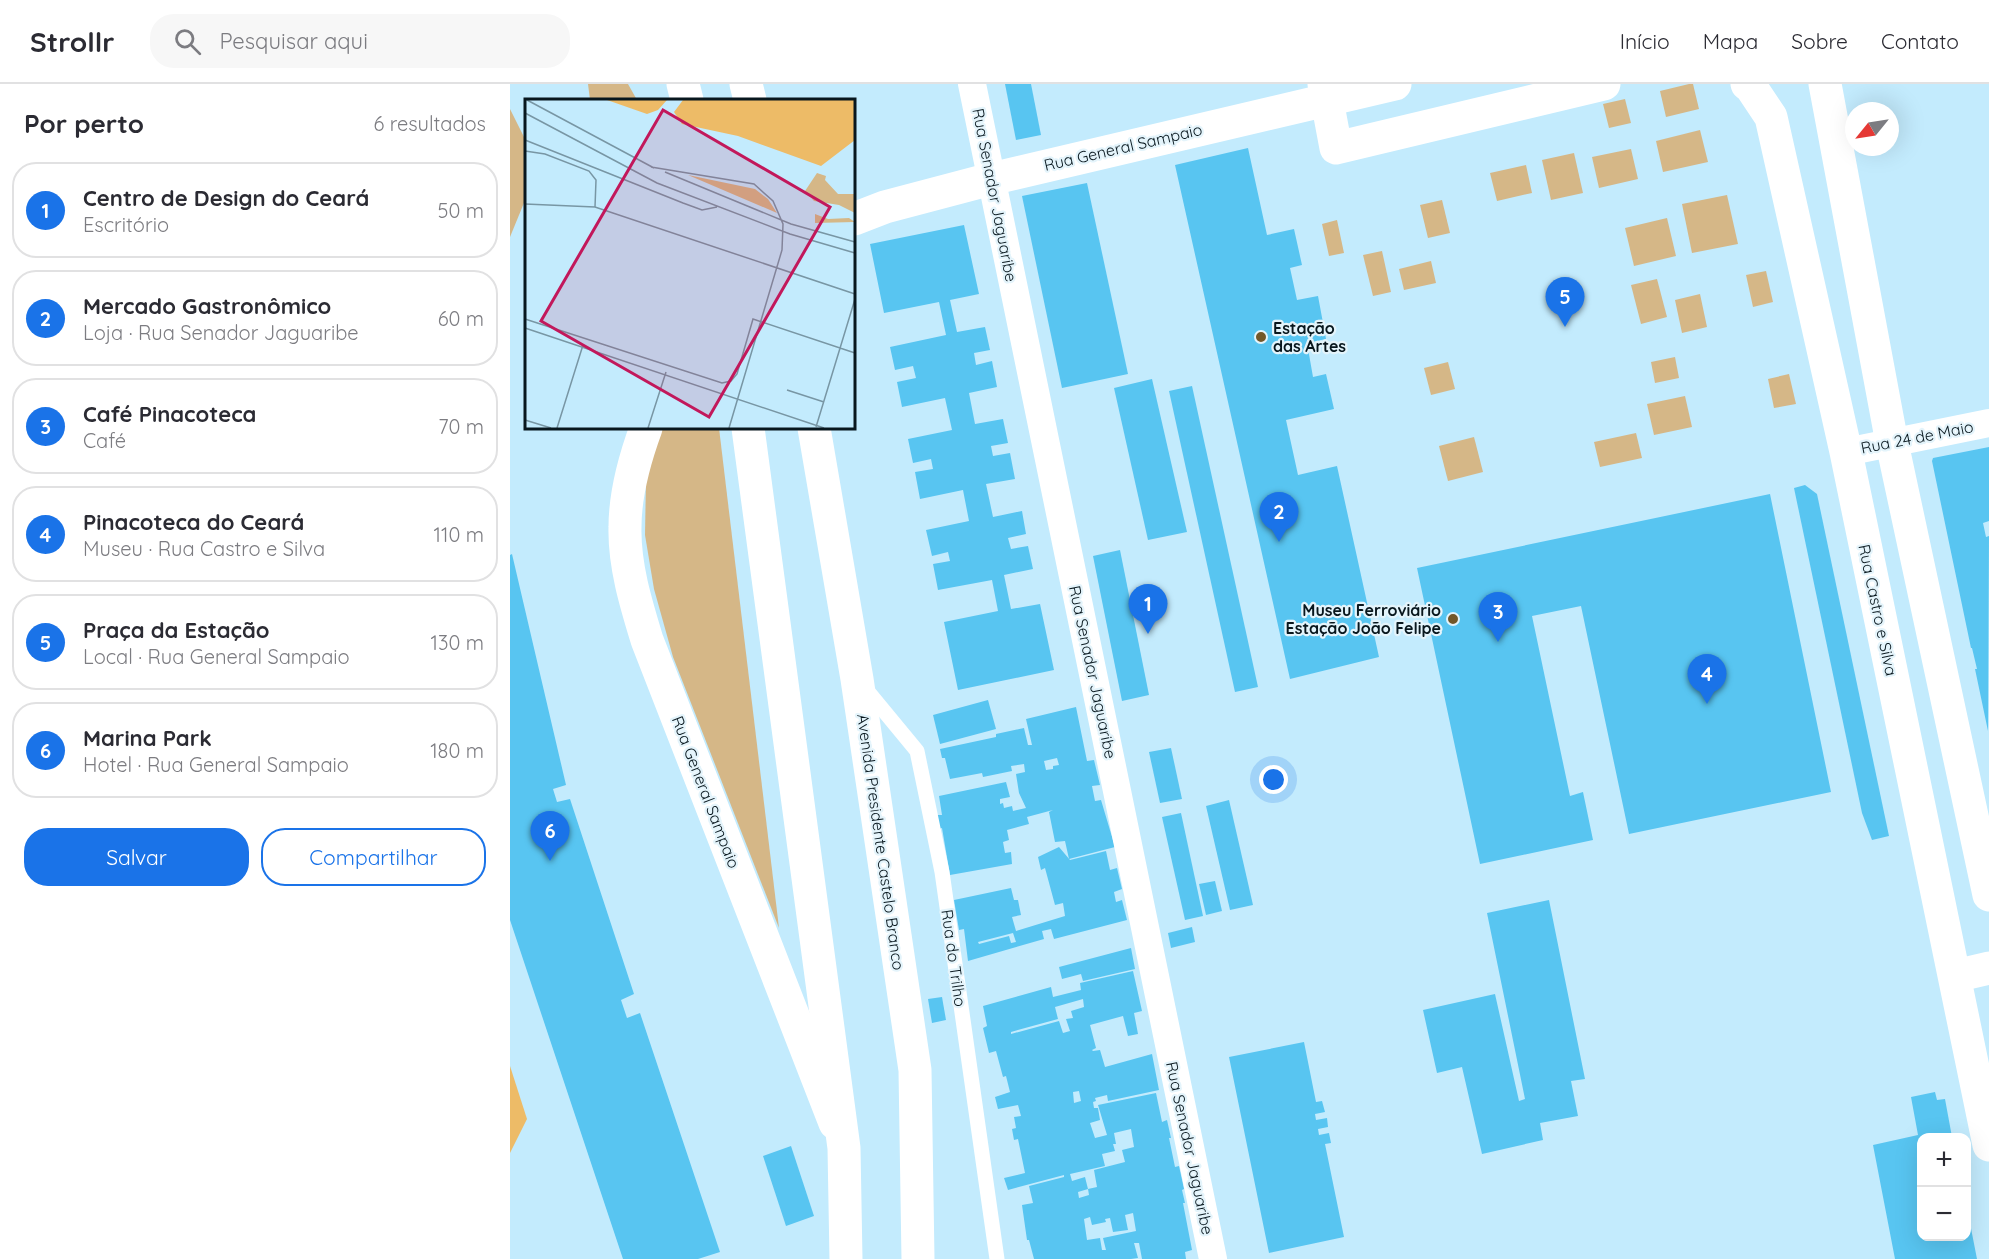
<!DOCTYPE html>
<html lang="pt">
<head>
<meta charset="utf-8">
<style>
  body { margin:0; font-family:Quicksand,sans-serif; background:#f7f7f7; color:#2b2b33 }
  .controls { position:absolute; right:18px; bottom:18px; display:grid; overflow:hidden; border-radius:12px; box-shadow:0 6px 24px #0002 }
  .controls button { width:54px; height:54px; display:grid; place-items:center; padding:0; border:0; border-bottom:2px solid #e1e1e2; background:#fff; color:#2b2b33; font:30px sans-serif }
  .compass { position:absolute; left:1335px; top:18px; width:54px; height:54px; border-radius:50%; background:#fff; box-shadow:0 6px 24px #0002; rotate:240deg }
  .you { position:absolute; left:764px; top:696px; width:21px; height:21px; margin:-15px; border:4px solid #fff; border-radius:50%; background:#1a73e8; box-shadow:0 0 0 9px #1a73e833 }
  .badge { display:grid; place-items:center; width:39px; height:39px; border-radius:50%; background:#1a73e8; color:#fff; font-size:20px; font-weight:700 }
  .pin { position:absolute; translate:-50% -50px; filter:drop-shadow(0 2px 3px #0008) }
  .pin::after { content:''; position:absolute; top:32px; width:21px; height:18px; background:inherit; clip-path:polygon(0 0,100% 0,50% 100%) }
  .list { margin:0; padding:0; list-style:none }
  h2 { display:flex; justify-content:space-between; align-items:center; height:78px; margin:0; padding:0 24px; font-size:26px }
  h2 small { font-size:20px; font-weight:400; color:#7c7c81 }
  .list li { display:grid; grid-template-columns:39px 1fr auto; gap:18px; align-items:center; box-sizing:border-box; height:96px; margin:0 12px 12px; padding:0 12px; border:2px solid #e1e1e2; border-radius:24px }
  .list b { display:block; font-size:22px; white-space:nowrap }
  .list p { margin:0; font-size:20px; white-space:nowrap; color:#7c7c81 }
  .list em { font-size:20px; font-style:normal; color:#7c7c81 }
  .actions { display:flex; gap:12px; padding:18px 24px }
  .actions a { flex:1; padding:14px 0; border:2px solid #1a73e8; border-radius:24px; text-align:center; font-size:21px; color:#1a73e8 }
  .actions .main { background:#1a73e8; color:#fff }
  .icon { flex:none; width:33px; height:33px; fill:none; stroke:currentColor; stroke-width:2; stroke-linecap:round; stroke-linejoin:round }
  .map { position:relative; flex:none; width:1479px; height:1175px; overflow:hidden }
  header { display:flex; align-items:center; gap:36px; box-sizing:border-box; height:84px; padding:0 30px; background:#fff; border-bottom:2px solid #e1e1e2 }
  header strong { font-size:28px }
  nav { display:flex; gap:33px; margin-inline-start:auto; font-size:21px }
  .search { width:420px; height:54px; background:#f7f7f7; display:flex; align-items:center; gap:15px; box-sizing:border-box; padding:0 21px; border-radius:24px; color:#7c7c81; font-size:22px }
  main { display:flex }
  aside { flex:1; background:#fff }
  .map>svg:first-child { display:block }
  .green { fill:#d5b787 }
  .water { fill:#edbb67 }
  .building { fill:#58c5f1; fill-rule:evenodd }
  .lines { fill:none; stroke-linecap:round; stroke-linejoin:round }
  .lane { stroke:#fff; stroke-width:15 }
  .street { stroke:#fff; stroke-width:28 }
  .secondary { stroke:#fff; stroke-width:33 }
  .primary { stroke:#fff; stroke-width:33 }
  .poi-dot { fill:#725729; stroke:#e4f4fb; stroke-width:2 }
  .labels { text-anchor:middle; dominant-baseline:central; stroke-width:4.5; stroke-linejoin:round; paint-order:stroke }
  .street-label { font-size:16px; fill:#08171e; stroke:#e4f4fb }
  .poi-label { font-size:16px; font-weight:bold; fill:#08171e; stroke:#e4f4fb; text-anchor:start }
  .inset-road { fill:none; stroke:#7896a4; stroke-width:1.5 }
  .view { fill:#c2185b; fill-opacity:0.15; stroke:#c2185b; stroke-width:3 }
  .inset-edge { fill:none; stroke:#08171e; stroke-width:3 }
</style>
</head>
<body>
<header>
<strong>Strollr</strong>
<div class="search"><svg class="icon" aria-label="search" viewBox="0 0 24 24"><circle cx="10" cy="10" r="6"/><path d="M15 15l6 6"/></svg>Pesquisar aqui</div>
<nav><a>Início</a><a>Mapa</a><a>Sobre</a><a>Contato</a></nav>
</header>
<main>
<aside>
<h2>Por perto<small>6 resultados</small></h2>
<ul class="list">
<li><span class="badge">1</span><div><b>Centro de Design do Ceará</b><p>Escritório</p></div><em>50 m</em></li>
<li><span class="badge">2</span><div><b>Mercado Gastronômico</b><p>Loja · Rua Senador Jaguaribe</p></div><em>60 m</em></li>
<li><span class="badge">3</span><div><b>Café Pinacoteca</b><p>Café</p></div><em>70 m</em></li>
<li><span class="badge">4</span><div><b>Pinacoteca do Ceará</b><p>Museu · Rua Castro e Silva</p></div><em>110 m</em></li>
<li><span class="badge">5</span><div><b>Praça da Estação</b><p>Local · Rua General Sampaio</p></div><em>130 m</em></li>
<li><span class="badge">6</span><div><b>Marina Park</b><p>Hotel · Rua General Sampaio</p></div><em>180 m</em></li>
</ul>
<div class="actions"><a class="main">Salvar</a><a>Compartilhar</a></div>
</aside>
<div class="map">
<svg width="1479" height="1175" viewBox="0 0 1479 1175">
  <rect width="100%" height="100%" fill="#c3ebfd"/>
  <g class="green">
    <polygon points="78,0 118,0 127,16 80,16"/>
    <polygon points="1179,0 1183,0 1189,25 1156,33 1150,7"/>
    <polygon points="1115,15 1121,39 1099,44 1093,20"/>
    <polygon points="0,25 16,57 16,114 0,153"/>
    <polygon points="1190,46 1198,78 1153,88 1146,57"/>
    <polygon points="1121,65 1128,95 1089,104 1082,73"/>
    <polygon points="1064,69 1073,109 1041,116 1032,76"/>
    <polygon points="1016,81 1022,109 987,117 980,89"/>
    <polygon points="1217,111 1228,160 1182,169 1172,120"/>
    <polygon points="932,116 940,149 918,154 910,121"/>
    <polygon points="1157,134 1166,172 1124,182 1115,144"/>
    <polygon points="827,136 834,169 819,172 812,140"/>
    <polygon points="872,167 881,208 863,212 853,171"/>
    <polygon points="921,177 926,199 894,206 889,185"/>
    <polygon points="1256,187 1263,218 1243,223 1236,191"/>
    <polygon points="1147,195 1157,233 1131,240 1121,201"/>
    <polygon points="1190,210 1197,243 1172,249 1165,216"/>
    <polygon points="1165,273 1169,294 1145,299 1141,278"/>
    <polygon points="938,278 945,305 921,311 914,284"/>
    <polygon points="1279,290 1286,320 1264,324 1258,295"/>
    <polygon points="1175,312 1182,343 1144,351 1137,320"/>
    <polygon points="152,344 209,344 269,844 163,573 144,505 135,451 136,395"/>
    <polygon points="1126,349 1132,374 1090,383 1084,358"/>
    <polygon points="964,353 973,388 938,397 929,362"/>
  </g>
  <polygon class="water" points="0,982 17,1035 0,1069"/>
  <g class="building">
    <polygon points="495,0 521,0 531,51 506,56"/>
    <polygon points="738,64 757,151 784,145 792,181 780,184 787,216 808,212 816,255 797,259 803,293 816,290 824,325 776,336 788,391 827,382 869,573 780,595 665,81"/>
    <polygon points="577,99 618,290 552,304 512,112"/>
    <polygon points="454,141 469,210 440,216 447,248 475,243 480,266 464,269 466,281 482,277 487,303 459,309 465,340 493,335 498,359 481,362 483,372 500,369 505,395 476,400 483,433 512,427 516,450 498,454 501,465 518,462 523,485 494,491 501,525 530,520 544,586 448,606 434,538 488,527 482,496 428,506 423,480 440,477 438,468 422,472 416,446 459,437 453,406 410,415 405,388 423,385 421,375 403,379 398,355 442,346 435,314 392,323 387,298 406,294 403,282 385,286 380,263 436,251 429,218 374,229 360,160"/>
    <polygon points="642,295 677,448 638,456 604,304"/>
    <polygon points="682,302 748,603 725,608 659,307"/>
    <polygon points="1479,363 1479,437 1473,439 1476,453 1479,452 1478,647 1465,585 1467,585 1462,564 1461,564 1422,377 1423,374"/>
    <polygon points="1295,401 1307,410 1379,752 1362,756 1352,729 1284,404"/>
    <polygon points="1260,410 1321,708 1119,750 1071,522 1022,532 1060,712 1073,708 1083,756 970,780 907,484"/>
    <polygon points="610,466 639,611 612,617 583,472"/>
    <polygon points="2,470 56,701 43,705 47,718 60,715 124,910 111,916 117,934 130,929 210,1168 188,1175 113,1175 0,836 0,471"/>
    <polygon points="478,616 486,645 430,660 423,631"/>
    <path d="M566,623L577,677L584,676L590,701L582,702L585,717L591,716L605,763L559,775L555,757L545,758L539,728L543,726L517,733L519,740L497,746L499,756L493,758L495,769L501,768L502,780L440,791L432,744L429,745L426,731H432L429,712L496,698L500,713L490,715V720L493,719L494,724L502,722L503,727L516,724L509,709L506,690L515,688L514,680L501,682L502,687L473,693L472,689L440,695L435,674H432L430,665L486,653V650L514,644L518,661H522L516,635ZM547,674L549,681L543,682V685L536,686L534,677Z"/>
    <polygon points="661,664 672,715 650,719 639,668"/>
    <polygon points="719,716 743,821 720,826 696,722"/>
    <polygon points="671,729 693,832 675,836 652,733"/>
    <path d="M549,763L560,776L596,767L600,786L607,784L612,805L604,808L606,818L612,816L617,836L544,855L541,845L532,847L534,855L458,877L454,845L449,846L444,816L501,804L504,816H508L511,831L502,833L506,847L555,832L553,819L545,821L535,784L531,786L528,773ZM503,849L506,858L501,859L499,852L469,860L468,858Z"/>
    <polygon points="705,797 712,827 696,831 689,800"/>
    <polygon points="1039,816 1075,995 1061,997 1068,1032 1030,1039 1033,1056 972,1070 952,983 927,989 913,926 985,910 1009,1017 1015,1015 977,829"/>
    <polygon points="682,843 685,858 661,864 658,849"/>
    <polygon points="621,864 625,885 573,897 571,890 552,895 549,883"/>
    <path d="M623,887L632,927L624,929L628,950L618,952L613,932L580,941L586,964L582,966L583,967L590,966L595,983L642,970L649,1006L598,1017L597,1011L585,1014L586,1017L583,1018L584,1024H588L590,1036L580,1039L585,1054L597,1051L588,1021L646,1009L652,1038L657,1036L661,1054H659L665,1083L669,1082L674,1105L672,1106L675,1119H673L682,1166L675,1168L676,1175H632L629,1159H624L628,1174L621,1175H524L519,1156H517L512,1121L523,1119L519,1102L554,1093V1091L498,1106L494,1094L515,1089L508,1055L504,1056L502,1045L506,1044L504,1033L511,1032L508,1021L488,1025L485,1013L500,1008L496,992L493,993L486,967L479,969L473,944L477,942L473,922L541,903L543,913L571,906L570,899ZM573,915L574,923L561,927L563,934L556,935L560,947L553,949L549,937L501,950V948L548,935L545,923ZM569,1007L571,1017L564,1019L563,1008ZM621,1045L624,1063L612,1066L615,1078L584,1086L587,1103L578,1105L579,1111L569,1114L568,1108L578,1105L575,1093L562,1097L560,1090L595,1082L592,1070L605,1067L603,1060H606L604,1049ZM623,1129L626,1147L593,1154L596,1166H592L590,1154L577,1156L574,1135L580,1133L582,1141L596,1138L595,1135L600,1134L603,1148L618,1146L615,1131Z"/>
    <polygon points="432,913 436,936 422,939 418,915"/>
    <polygon points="794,958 806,1018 812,1017 815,1028 805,1030 806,1036 817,1034 818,1043 808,1045 809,1051 819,1049 821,1059 815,1060 834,1153 759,1169 719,973"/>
    <polygon points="1425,1008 1427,1016 1435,1015 1442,1053 1412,1053 1412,1152 1456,1152 1458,1129 1467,1175 1385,1175 1363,1061 1408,1051 1401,1013"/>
    <polygon points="281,1062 304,1132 276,1142 253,1072"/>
  </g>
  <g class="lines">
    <polyline class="lane" points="355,604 407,667 432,788 487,1175"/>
    <g class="street">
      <polyline points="462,0 703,1175"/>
      <polyline points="1336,368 1479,339"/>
    </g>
    <g class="secondary">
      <polyline points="814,0 826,64 1094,0"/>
      <polyline points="1237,0 1241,3 1261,33 1336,368 1479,1061"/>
      <polyline points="1315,0 1382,359 1479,811"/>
      <polyline points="344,135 375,123 481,95 885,0"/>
      <path d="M136,344C125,374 115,410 115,443C114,481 126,520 137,556L325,1039"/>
      <polyline points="1445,892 1479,884"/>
    </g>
    <g class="primary">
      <polyline points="173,0 177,16"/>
      <polyline points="236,0 240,16"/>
      <polyline points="238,344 334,1064 336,1175"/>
      <polyline points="304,344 347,595 405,986 408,1175"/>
    </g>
  </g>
  <g class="poi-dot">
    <circle cx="751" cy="253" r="6"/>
    <circle cx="943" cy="535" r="6"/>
  </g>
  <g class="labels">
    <g class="street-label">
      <text transform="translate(613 63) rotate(-13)">Rua General Sampaio</text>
      <text transform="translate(485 111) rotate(79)">Rua Senador Jaguaribe</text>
      <text transform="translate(1407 353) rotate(-11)">Rua 24 de Maio</text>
      <text transform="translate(1368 526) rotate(78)">Rua Castro e Silva</text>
      <text transform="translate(583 588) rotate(78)">Rua Senador Jaguaribe</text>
      <text transform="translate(196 708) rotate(69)">Rua General Sampaio</text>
      <text transform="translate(371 758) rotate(82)">Avenida Presidente Castelo Branco</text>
      <text transform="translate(444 874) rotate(82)">Rua do Trilho</text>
      <text transform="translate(680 1064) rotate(78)">Rua Senador Jaguaribe</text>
    </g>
    <g class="poi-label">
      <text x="763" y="244">Estação<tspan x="763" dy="18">das Artes</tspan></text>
      <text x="931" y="526" text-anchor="end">Museu Ferroviário<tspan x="931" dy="18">Estação João Felipe</tspan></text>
    </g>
  </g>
  <g transform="translate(15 15)">
    <rect width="330" height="330" fill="#c3ebfd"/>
    <path d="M292,74L301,77L300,81L313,95H330V114L314,106L289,102L280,92ZM163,76L230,90L243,100L252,114ZM290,115L303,120L324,119L330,123L290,124Z" fill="#d5b787"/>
    <path d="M82,1H142L133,11L122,15ZM158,1H330V41L296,67L213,37L157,25L149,13Z" fill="#edbb67"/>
    <path class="inset-road" d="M2,1L129,69M0,14L132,84L265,135L330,154M0,41L158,104L177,111L192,108M0,52L20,55L64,72L71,81L70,108M126,68L229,85L248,102L258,125L257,151L204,329M140,73L266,125L330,143M0,105L70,108L330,195M0,220L197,284L206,282L212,275L228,220L330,254M0,229L299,329M262,291L299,303M0,321L26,329M291,328L330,200M32,329L58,246M123,329L141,273"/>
    <path class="view" d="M138,11L305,108L184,318L16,222Z"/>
    <rect width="330" height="330" class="inset-edge"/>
  </g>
</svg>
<div class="controls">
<button>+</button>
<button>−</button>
</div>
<svg class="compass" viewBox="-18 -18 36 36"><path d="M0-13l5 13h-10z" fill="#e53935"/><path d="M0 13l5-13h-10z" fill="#7c7c81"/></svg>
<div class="you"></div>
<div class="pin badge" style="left:638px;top:550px">1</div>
<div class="pin badge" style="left:769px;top:458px">2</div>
<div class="pin badge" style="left:988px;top:558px">3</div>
<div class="pin badge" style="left:1197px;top:620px">4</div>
<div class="pin badge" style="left:1055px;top:243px">5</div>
<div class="pin badge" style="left:40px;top:777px">6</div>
</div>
</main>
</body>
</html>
